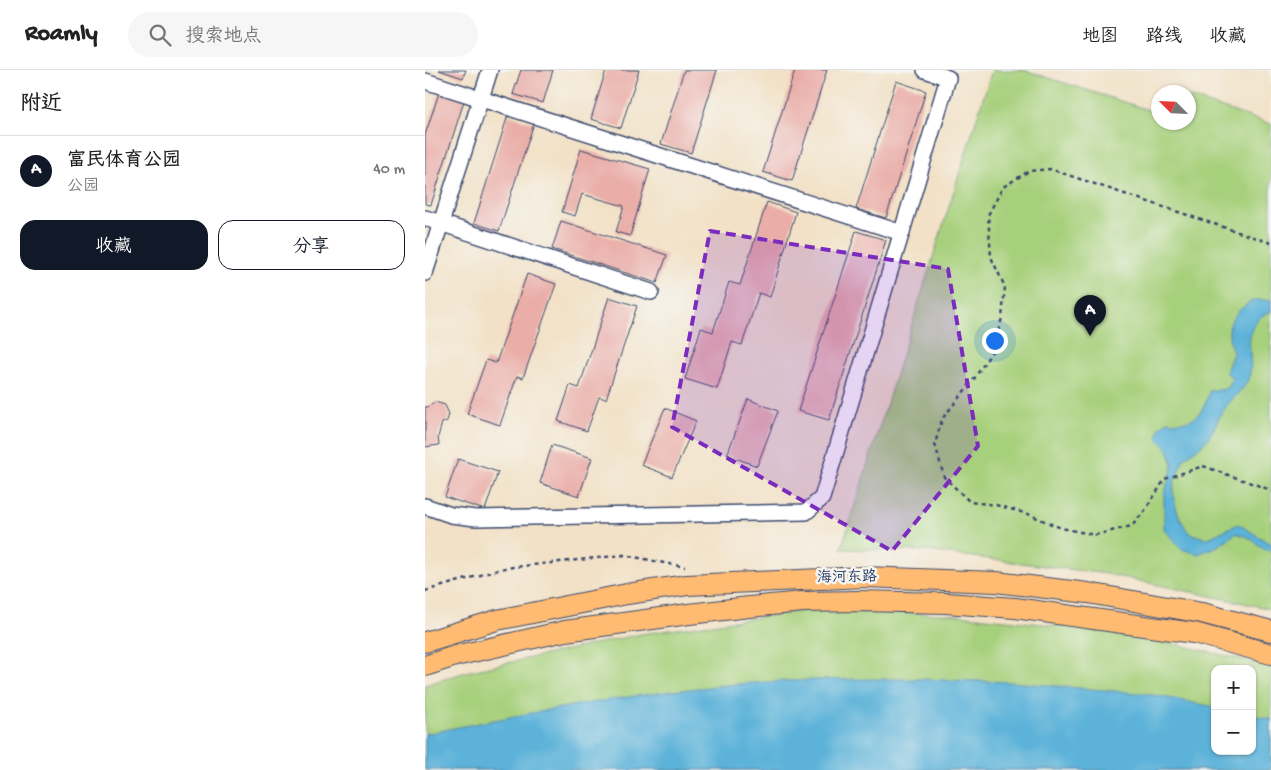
<!DOCTYPE html>
<html lang="zh">
<head>
<meta charset="utf-8">
<style>
  body { margin:0; font-family:"Gochi Hand","LXGW WenKai TC",sans-serif; background:#f6f6f6; color:#222 }
  .controls { position:absolute; right:15px; bottom:15px; display:grid; overflow:hidden; border-radius:10px; box-shadow:0 1px 4px #0004 }
  .controls button { width:45px; height:45px; display:grid; place-items:center; padding:0; border:0; border-bottom:1px solid #e0e0e0; background:#fff; color:#222; font:25px sans-serif }
  .compass { position:absolute; left:726px; top:15px; width:45px; height:45px; border-radius:50%; background:#fff; box-shadow:0 1px 4px #0004; rotate:294deg }
  .you { position:absolute; left:569px; top:270px; width:18px; height:18px; margin:-12px; border:4px solid #fff; border-radius:50%; background:#1a73e8; box-shadow:0 0 0 8px #1a73e833 }
  .badge { display:grid; place-items:center; width:32px; height:32px; border-radius:50%; background:#111827; color:#fff; font-size:16px; font-weight:700 }
  .pin { position:absolute; translate:-50% -41px; filter:drop-shadow(0 1px 2px #0008) }
  .pin::after { content:''; position:absolute; top:26px; width:18px; height:15px; background:inherit; clip-path:polygon(0 0,100% 0,50% 100%) }
  .list { margin:0; padding:0; list-style:none }
  h2 { display:flex; justify-content:space-between; align-items:center; height:65px; margin:0; padding:0 20px; font-size:21px }
  h2 small { font-size:16px; font-weight:400; color:#767676 }
  .list li { display:grid; grid-template-columns:32px 1fr auto; gap:15px; align-items:center; box-sizing:border-box; height:70px; padding:0 20px; border-top:1px solid #e0e0e0 }
  .list b { display:block; font-size:19px; white-space:nowrap }
  .list p { margin:0; font-size:16px; white-space:nowrap; color:#767676 }
  .list em { font-size:16px; font-style:normal; color:#767676 }
  .actions { display:flex; gap:10px; padding:15px 20px }
  .actions a { flex:1; padding:11px 0; border:1px solid #111827; border-radius:15px; text-align:center; font-size:18px; color:#111827 }
  .actions .main { background:#111827; color:#fff }
  .icon { flex:none; width:28px; height:28px; fill:none; stroke:currentColor; stroke-width:2; stroke-linecap:round; stroke-linejoin:round }
  .map { position:relative; flex:none; width:846px; height:700px; overflow:hidden }
  header { display:flex; align-items:center; gap:30px; box-sizing:border-box; height:70px; padding:0 25px; background:#fff; border-bottom:1px solid #e0e0e0 }
  header strong { font-size:24px }
  nav { display:flex; gap:28px; margin-inline-start:auto; font-size:18px }
  .search { width:350px; height:45px; background:#f6f6f6; display:flex; align-items:center; gap:12px; box-sizing:border-box; padding:0 18px; border-radius:28px; color:#767676; font-size:19px }
  main { display:flex }
  aside { flex:1; background:#fff }
  .map>svg:first-child { display:block }
  .green { fill:#a7d07c; stroke:#61806d; fill-rule:evenodd }
  .water { fill:#5cb2d9; stroke:#3c709c }
  .building { fill:#eaada8 }
  .lines { fill:none; stroke-linecap:round; stroke-linejoin:round }
  .minor-casing { stroke:#3b4a6e; stroke-width:18 }
  .major-casing { stroke:#3b4a6e; stroke-width:22 }
  .path { stroke:#3b4a6e; stroke-width:2.5; stroke-dasharray:4 4; stroke-linecap:butt }
  .minor { stroke:#fff; stroke-width:15 }
  .major { stroke:#ffbb71; stroke-width:20 }
  .marked { fill:#7b2cbf; fill-opacity:0.2; stroke:#7b2cbf; stroke-width:4; stroke-dasharray:10 6; stroke-linejoin:round }
  .labels { text-anchor:middle; dominant-baseline:central; stroke-width:5; stroke-linejoin:round; paint-order:stroke }
  .street-label { font-size:15px; fill:#1b2f5e; stroke:#f6f6f2 }
</style>
</head>
<body>
<header>
<strong>Roamly</strong>
<div class="search"><svg class="icon" aria-label="search" viewBox="0 0 24 24"><circle cx="10" cy="10" r="6"/><path d="M15 15l6 6"/></svg>搜索地点</div>
<nav><a>地图</a><a>路线</a><a>收藏</a></nav>
</header>
<main>
<aside>
<h2>附近<small></small></h2>
<ul class="list">
<li><span class="badge">A</span><div><b>富民体育公园</b><p>公园</p></div><em>40 m</em></li>
</ul>
<div class="actions"><a class="main">收藏</a><a>分享</a></div>
</aside>
<div class="map">
<svg width="846" height="700" viewBox="0 0 846 700">
  <rect width="100%" height="100%" fill="#f6f6f2"/>
  <filter id="ink" filterUnits="userSpaceOnUse"><feTurbulence type="fractalNoise" baseFrequency=".02" numOctaves="2"/><feDisplacementMap in="SourceGraphic" scale="10" xChannelSelector="R" yChannelSelector="G"/><feConvolveMatrix kernelMatrix="1 2 1 2 8 2 1 2 1" color-interpolation-filters="sRGB"/></filter>
  <filter id="wash" filterUnits="userSpaceOnUse"><feTurbulence type="fractalNoise" baseFrequency=".0096" numOctaves="4" result="noise"/><feDisplacementMap in="SourceGraphic" scale="20" xChannelSelector="R" yChannelSelector="G"/><feGaussianBlur stdDeviation="1.12" result="paint"/><feColorMatrix in="noise" values="0 0 0 0 0 0 0 0 0 0 0 0 0 0 0 0 0 1.4 0 .05"/><feComposite in="paint" operator="in"/></filter>
  <g filter="url(#wash)">
    <rect width="100%" height="100%" fill="#f2e1c6"/>
    <g class="green">
      <polygon points="567,0 599,0 733,43 734,52 764,52 764,27 846,54 846,539 682,504 501,481 416,479"/>
      <path d="M385,540L524,544L701,563L846,596V700H0V615L41,602L216,564ZM790,599H827V681H790Z"/>
    </g>
    <g class="water">
      <path d="M828,230H846V241C809,257 834,289 822,312C817,322 806,329 800,338C793,347 790,359 783,368C777,377 767,381 760,388C757,391 755,398 753,402C743,424 751,442 763,462L781,469L813,454L844,473H846V480H840L825,468L811,463L793,476L773,484L756,479L739,459V425L748,395L743,379L732,368L735,357L743,351C770,355 778,344 785,320H796L804,317L807,308L801,302L808,283C799,256 805,245 828,230Z"/>
      <path d="M495,609L586,612L723,624L790,637V681H827V645L846,649V700H0V664C96,644 193,626 291,616C359,609 427,609 495,609Z"/>
    </g>
    <g id="blocks">
      <g class="building">
        <polygon points="14,0 41,0 38,8"/>
        <polygon points="96,0 128,0 118,33 88,24"/>
        <polygon points="181,0 214,0 196,58 166,49"/>
        <polygon points="259,0 292,0 266,83 236,74"/>
        <polygon points="370,0 402,0 367,111 338,102"/>
        <polygon points="471,11 501,21 461,148 431,139"/>
        <polygon points="15,20 40,28 6,135 0,134 0,65"/>
        <polygon points="83,45 109,53 74,161 49,153"/>
        <polygon points="156,79 225,99 205,166 191,162 199,136 157,124 150,146 137,142"/>
        <polygon points="342,132 371,142 345,227 334,223 317,275 307,272 292,319 260,309 276,258 288,262 304,212 315,215"/>
        <polygon points="136,151 242,185 232,213 127,179"/>
        <polygon points="431,161 461,170 404,350 373,341"/>
        <polygon points="102,204 131,214 98,308 92,306 75,355 42,344 61,290 71,293"/>
        <polygon points="184,227 212,236 181,329 174,327 162,361 133,351 145,315 154,318"/>
        <polygon points="323,329 353,341 332,396 302,385"/>
        <polygon points="10,332 20,335 24,344 22,351 17,353 13,367 14,375 0,377 0,337 2,337"/>
        <polygon points="240,338 271,351 247,407 216,395"/>
        <polygon points="127,375 167,388 154,426 115,413"/>
        <polygon points="33,389 73,402 60,440 20,427"/>
      </g>
    </g>
  </g>
  <g filter="url(#ink)">
    <use href="#blocks" fill-opacity="0" stroke="#3b4a6e" stroke-width="1"/>
    <g class="lines">
      <defs>
        <g id="minor">
          <polyline points="0,11 477,163"/>
          <polyline points="0,148 226,222"/>
          <polyline points="0,203 65,0"/>
          <polyline points="0,436 26,445 51,448 381,442 397,428 523,8 500,0"/>
        </g>
        <g id="major">
          <polyline points="0,572 72,550 202,524 262,515 440,507 571,512 663,523 777,543 846,561"/>
          <polyline points="0,596 30,586 140,561 264,544 324,537 378,532 434,531 521,533 590,538 769,563 846,584"/>
        </g>
      </defs>
      <use href="#minor" class="minor-casing"/>
      <use href="#major" class="major-casing"/>
      <g class="path">
        <polyline points="846,173 625,99 604,101 578,117 563,145 566,187 580,217 577,248 568,280 549,309 517,349 510,374 519,407 545,432 571,435 603,444 636,458 670,465 707,456 721,439 740,409 778,396 846,420"/>
        <polyline points="0,521 80,498 199,485 260,497"/>
      </g>
      <use href="#minor" class="minor"/>
      <use href="#major" class="major"/>
    </g>
  </g>
  <path class="marked" d="M285,161L523,199L553,376L467,481L247,357Z"/>
  <g class="labels">
    <g class="street-label">
      <text transform="translate(422 508) rotate(-1)">海河东路</text>
    </g>
  </g>
</svg>
<div class="controls">
<button>+</button>
<button>−</button>
</div>
<svg class="compass" viewBox="-18 -18 36 36"><path d="M0-13l5 13h-10z" fill="#e53935"/><path d="M0 13l5-13h-10z" fill="#767676"/></svg>
<div class="you"></div>
<div class="pin badge" style="left:665px;top:266px">A</div>
</div>
</main>
</body>
</html>
